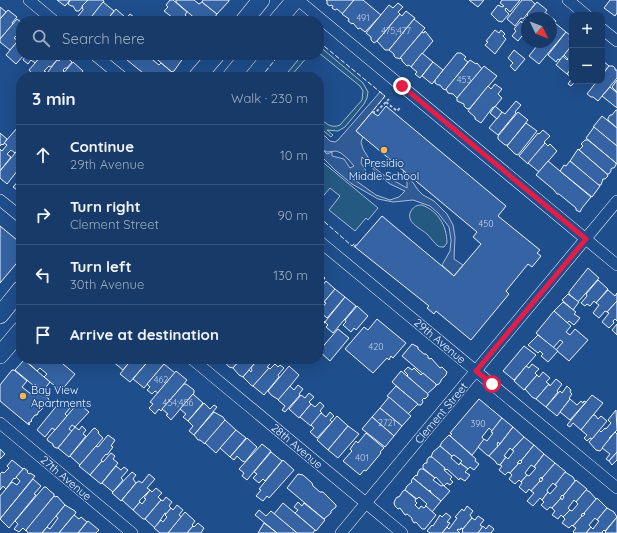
<!DOCTYPE html>
<html lang="en">
<head>
<meta charset="utf-8">
<style>
  body { margin:0; font-family:Quicksand,sans-serif; background:#20416f; color:#f1f3f6 }
  .controls { position:absolute; right:12px; top:12px; display:grid; overflow:hidden; border-radius:8px; box-shadow:0 4px 16px #0002 }
  .controls button { width:36px; height:36px; display:grid; place-items:center; padding:0; border:0; border-bottom:1px solid #36547d; background:#173a69; color:#f1f3f6; font:20px sans-serif }
  .compass { position:absolute; left:521px; top:12px; width:36px; height:36px; border-radius:50%; background:#173a69; box-shadow:0 4px 16px #0002; rotate:133deg }
  .stop { position:absolute; width:12px; height:12px; margin:-9px; border:3px solid #e11d48; border-radius:50%; background:#fff }
  .stop.end { background:#e11d48; border-color:#fff; box-shadow:0 1px 4px #0008 }
  .list { margin:0; padding:0; list-style:none }
  h2 { display:flex; justify-content:space-between; align-items:center; height:52px; margin:0; padding:0 16px; font-size:17px }
  h2 small { font-size:13px; font-weight:400; color:#9eadc0 }
  .list li { display:grid; grid-template-columns:26px 1fr auto; gap:12px; align-items:center; box-sizing:border-box; height:60px; padding:0 16px; border-top:1px solid #36547d }
  .list b { display:block; font-size:15px; white-space:nowrap }
  .list p { margin:0; font-size:13px; white-space:nowrap; color:#9eadc0 }
  .list em { font-size:13px; font-style:normal; color:#9eadc0 }
  .icon { flex:none; width:22px; height:22px; fill:none; stroke:currentColor; stroke-width:2; stroke-linecap:round; stroke-linejoin:round }
  .map { position:relative; flex:none; width:617px; height:533px; overflow:hidden }
  .search { position:absolute; background:#173a69; box-shadow:0 4px 16px #0002; left:16px; top:16px; width:308px; height:44px; display:flex; align-items:center; gap:10px; box-sizing:border-box; padding:0 14px; border-radius:16px; color:#9eadc0; font-size:15px }
  .panel { position:absolute; background:#173a69; box-shadow:0 4px 16px #0002; left:16px; top:72px; width:308px; height:292px; border-radius:16px }
  .map>svg:first-child { display:block }
  .green { fill:#245a82; stroke:#a8bbd7 }
  .parking { fill:#305b95; stroke:#a8bbd7; fill-rule:evenodd }
  .building { fill:#3563a3; stroke:#f2f6ff }
  .lines { fill:none; stroke-linecap:round; stroke-linejoin:round }
  .street-casing { stroke:#f2f6ff; stroke-width:12 }
  .primary-casing { stroke:#f2f6ff; stroke-width:18 }
  .path { stroke:#b3c4dc; stroke-width:2; stroke-dasharray:3 2; stroke-linecap:butt }
  .street { stroke:#1f4e8c; stroke-width:11 }
  .primary { stroke:#1f4e8c; stroke-width:17 }
  .fence { stroke:#f2f6ff; stroke-width:1; stroke-dasharray:5 2; stroke-linecap:butt }
  .route { stroke:#e11d48; stroke-width:5 }
  .poi-dot { fill:#ffb74d; stroke:#1f4e8c; stroke-width:1.5 }
  .labels { text-anchor:middle; dominant-baseline:central; stroke-width:3; stroke-linejoin:round; paint-order:stroke }
  .number-label { font-size:9px; fill:#c3d1e8 }
  .poi-label { font-size:11px; fill:#f2f6ff; stroke:#1f4e8c }
  .street-label { font-size:11px; fill:#f2f6ff; stroke:#1f4e8c }
</style>
</head>
<body>
<div class="map">
<svg width="617" height="533" viewBox="0 0 617 533">
  <rect width="100%" height="100%" fill="#1f4e8c"/>
  <g class="green">
    <path d="M319,48L324,50L363,83L368,92L367,98L364,104L345,127L338,131L327,130L333,135L331,137L319,127V118C326,123 331,129 340,125L362,100L363,91L360,86L319,53Z"/>
    <polygon points="302,55 309,55 290,77 284,77"/>
    <polygon points="319,159 378,208 368,220 366,218 355,231 329,210 340,196 330,188 319,201"/>
    <path d="M422,205C438,211 447,226 447,243L444,247C441,247 440,247 438,246C434,243 431,238 427,234C420,228 405,222 411,211C414,206 417,205 422,205Z"/>
  </g>
  <path class="parking" d="M380,92L385,96L356,131L363,137L361,142L363,149L374,167L382,174L407,188V182L403,173L404,171L407,174L418,190L423,195L434,201L447,214L453,225L455,237L454,259L463,265L454,276L442,265L450,251L451,240L449,227L438,213L430,206L413,200L393,202L378,199L352,184L335,170L319,154V135L325,136L330,141L335,142L338,140ZM323,150L327,152L336,151L341,153L348,159L354,166L350,168L344,159L332,156V152L327,154ZM362,157L380,176L390,184L405,191L399,197L390,200L376,195L352,178L355,172L363,176L366,173L365,169L361,163Z"/>
  <g class="building">
    <polygon points="57,0 70,0 65,6"/>
    <polygon points="70,0 88,0 79,11 76,11 73,6 71,6 68,4"/>
    <polygon points="88,0 103,0 104,2 88,21 84,21 78,16 83,10 82,6"/>
    <polygon points="170,0 173,0 187,12 185,15 192,21 177,21 164,11 168,7 166,5"/>
    <polygon points="176,0 194,0 199,4 202,2 217,14 215,17 217,18 217,21 198,21 176,2"/>
    <polygon points="203,0 229,0 229,1 217,14 202,2"/>
    <polygon points="326,0 354,0 343,14 337,9 335,10 332,8 333,6 331,5 330,6 327,4 327,1"/>
    <polygon points="354,0 363,0 381,15 365,32 360,28 358,29 353,23 352,24 348,21 349,19 342,14"/>
    <polygon points="469,0 484,0 478,7"/>
    <polygon points="502,0 520,0 510,12 506,8 505,10 509,14 502,22 498,21 491,14 498,5 502,7 504,6 500,3"/>
    <polygon points="522,0 531,0 535,4 523,19 521,18 515,26 507,19"/>
    <polygon points="610,0 617,0 617,13 615,16 604,8"/>
    <polygon points="103,2 114,11 106,21 88,21"/>
    <polygon points="537,2 547,10 541,18 527,18 527,35 525,38 522,36 518,41 512,36 516,31 514,29 521,21 522,23 528,15 527,14"/>
    <polygon points="398,3 403,7 398,12 400,14 377,41 374,43 371,40 371,37 366,33 389,5 393,8"/>
    <polygon points="0,7 6,12 0,19"/>
    <polygon points="116,9 126,18 124,21 106,21"/>
    <polygon points="8,10 17,17 12,23 13,24 0,39 0,19"/>
    <polygon points="406,11 415,18 389,50 385,50 377,41 400,14 402,16"/>
    <polygon points="546,13 556,21 551,27 551,18 542,18"/>
    <polygon points="130,14 139,21 124,21"/>
    <polygon points="17,19 21,22 21,37 17,35 14,38 18,41 10,50 0,42 0,39"/>
    <polygon points="414,19 425,28 400,59 398,58 396,58 394,56 394,54 389,50"/>
    <polygon points="555,23 566,32 539,64 529,56 540,42 551,42 551,29"/>
    <polygon points="495,30 499,33 501,30 505,34 503,36 506,39 495,54 485,45 488,42 486,41"/>
    <polygon points="425,31 433,41 411,67 409,65 407,66 402,61 402,59 400,58 422,32 424,33"/>
    <polygon points="566,32 571,36 569,39 571,42 569,45 571,47 560,60 558,59 556,62 548,55"/>
    <polygon points="21,37 21,55 24,55 16,64 6,55"/>
    <polygon points="572,45 572,68 567,74 556,65 563,56 567,60 568,59 564,55"/>
    <polygon points="514,50 525,59 515,71 510,66 513,63 508,58"/>
    <polygon points="422,53 433,62 420,78 415,74 417,72 411,67"/>
    <polygon points="457,53 461,53 466,57 464,59 468,62 446,90 443,89 440,85 438,85 435,83 435,80"/>
    <polygon points="26,55 42,55 35,63 31,60 28,64 23,60"/>
    <polygon points="42,55 61,55 51,67 49,66 44,71 46,72 42,77 36,77 29,70"/>
    <polygon points="64,55 72,62 67,68 65,68 63,70 64,71 60,77 44,77 57,60 59,61"/>
    <polygon points="132,55 151,55 149,57 159,65 161,63 173,73 170,77 148,77 127,60"/>
    <polygon points="152,55 188,55 184,57 174,71 172,72"/>
    <polygon points="470,60 476,64 477,63 482,69 457,98 453,94 448,93 446,89"/>
    <polygon points="602,60 609,66 602,75"/>
    <polygon points="73,62 83,71 79,76 60,77"/>
    <polygon points="433,62 443,70 432,84 422,76"/>
    <polygon points="484,66 497,76 470,108 467,109 464,106 464,104 457,101 457,98"/>
    <polygon points="609,66 613,66 615,68 615,70 617,70 617,78 598,101 593,97 591,97 587,94 597,81 602,81 602,75"/>
    <polygon points="572,68 572,81 576,81 571,86 568,84 572,78 567,74"/>
    <polygon points="617,80 617,92 612,87"/>
    <polygon points="495,84 502,89 498,94 502,98 494,108 493,107 481,123 475,119 475,117 468,111 488,86 491,89"/>
    <polygon points="610,87 617,93 617,108 602,96"/>
    <polygon points="516,101 521,105 515,112 516,113 498,135 489,128 502,112 505,114"/>
    <polygon points="386,106 506,206 498,216 540,250 537,253 541,256 532,267 528,264 506,291 509,294 471,340 436,311 434,314 427,308 429,306 355,247 382,216 454,276 481,244 473,237 477,232 356,131 372,112 378,116"/>
    <polygon points="495,106 502,112 497,119 490,113"/>
    <polygon points="616,110 617,110 617,128 608,120 608,118 610,115 612,115"/>
    <polygon points="518,112 528,120 508,145 505,145 498,139 498,136"/>
    <polygon points="602,116 617,128 617,146 593,127"/>
    <polygon points="526,123 537,131 518,155 515,154 507,146"/>
    <polygon points="18,127 21,129 21,146 15,153 11,150 7,154 11,157 0,171 0,149 2,151 7,145 4,143"/>
    <polygon points="594,127 617,146 617,164 586,138"/>
    <polygon points="543,130 550,136 544,142 545,143 528,164 519,156 538,133 539,134"/>
    <polygon points="0,133 7,139 3,145 2,144 0,146"/>
    <polygon points="585,140 588,140 616,163 616,165 614,168 612,168 611,169 611,171 609,174 607,174 579,150 583,146 581,144"/>
    <polygon points="545,143 548,146 550,144 557,151 539,172 528,163"/>
    <polygon points="21,146 21,162 16,168 18,170 7,184 0,178 0,171"/>
    <polygon points="578,149 607,174 608,176 605,179 603,179 601,185 598,185 570,161"/>
    <polygon points="548,161 591,197 582,208 580,212 576,210 576,208 559,194 557,194 554,190 536,175"/>
    <polygon points="570,161 600,186 592,197 560,171 564,165 566,166"/>
    <polygon points="21,178 21,193 13,187"/>
    <polygon points="0,226 17,240 19,239 21,240 21,258 0,283"/>
    <polygon points="588,268 599,278 578,302 569,294 569,292"/>
    <polygon points="319,275 321,278 323,276 325,278 319,286"/>
    <polygon points="598,280 608,289 596,303 594,301 590,306 587,304 585,306 581,303 587,296 586,294"/>
    <polygon points="326,281 335,289 319,308 319,286 320,285 322,286"/>
    <polygon points="335,289 345,297 327,318 320,312 322,310 321,309 326,303 324,302"/>
    <polygon points="608,290 615,296 617,293 617,301 607,312 605,311 599,318 593,313 599,305 596,303"/>
    <polygon points="568,294 579,302 573,310 562,300"/>
    <polygon points="345,297 356,306 333,333 326,327 328,325 325,322"/>
    <polygon points="617,301 617,321 615,319 613,321 614,323 609,328 602,322 609,313 607,312"/>
    <polygon points="563,302 576,312 574,314 580,318 574,325 569,321 567,323 554,311"/>
    <polygon points="357,306 368,316 356,330 354,328 351,332 343,325 346,322 345,320"/>
    <polygon points="554,311 571,326 566,332 570,335 575,329 588,340 569,361 556,350 563,342 560,340 553,348 536,333"/>
    <polygon points="319,315 324,319 323,320 325,322 320,328 319,327"/>
    <polygon points="377,319 406,343 393,358 391,356 389,360 387,358 373,373 345,349 364,327 368,330"/>
    <polygon points="617,324 617,335 612,330"/>
    <polygon points="338,329 349,338 330,361 319,351"/>
    <polygon points="538,335 558,351 548,362 541,356 543,354 540,351 538,353 528,345"/>
    <polygon points="412,344 418,347 418,349 424,354 426,354 428,356 428,358 430,359 431,358 440,368 442,367 447,372 446,375 441,380 441,381 439,384 436,385 402,356"/>
    <polygon points="524,346 536,355 514,380 503,371"/>
    <polygon points="24,359 62,359 60,361 63,364 75,374 61,391 44,377 47,374 40,368 37,371"/>
    <polygon points="113,359 132,359 123,370 112,361"/>
    <polygon points="132,359 150,359 130,382 120,374"/>
    <polygon points="150,359 160,359 165,363 144,388 133,379"/>
    <polygon points="222,359 241,359 233,368 229,367"/>
    <polygon points="241,359 258,359 243,377 239,375 233,368"/>
    <polygon points="258,359 260,361 262,359 275,360 272,364 271,363 267,367 269,368 254,386 252,386 243,377 249,370 251,372 252,370 251,368"/>
    <polygon points="24,360 50,382 43,391 35,384 34,386 15,370"/>
    <polygon points="164,364 175,373 158,393 155,391 152,394 147,390 150,387 147,384"/>
    <polygon points="275,364 278,367 280,365 284,368 278,375 279,377 264,395 253,386 269,368 270,369"/>
    <polygon points="532,364 539,369 535,373 537,375 524,390 514,381 526,366 529,368"/>
    <polygon points="289,366 299,375 279,400 271,395 268,391"/>
    <polygon points="408,367 412,370 414,368 421,375 423,373 436,384 436,386 427,394 407,376 408,375 404,371"/>
    <polygon points="12,370 14,370 27,381 22,387 31,394 36,388 49,399 42,407 43,408 40,411 39,411 37,415 35,415 31,420 32,421 28,423 30,424 29,425 0,401 0,385"/>
    <polygon points="176,371 187,380 161,411 159,409 155,414 149,408 153,404 150,402"/>
    <polygon points="401,371 428,394 428,396 425,399 424,398 422,400 423,402 421,405 418,405 392,382"/>
    <polygon points="543,372 550,378 546,382 549,384 536,399 532,397 525,389 537,375 539,377"/>
    <polygon points="556,379 562,384 557,391 558,392 546,407 536,399 549,384 550,386"/>
    <polygon points="184,384 186,384 194,390 194,393 171,420 166,415 168,414 162,409"/>
    <polygon points="298,385 303,389 299,394 300,395 285,412 282,410 285,406 278,400 290,386 294,390"/>
    <polygon points="396,386 418,404 408,414 387,396"/>
    <polygon points="567,386 571,390 570,392 572,394 569,398 570,399 557,416 546,407 560,391 562,393"/>
    <polygon points="309,393 314,397 309,402 311,404 299,418 289,409 301,395 305,398"/>
    <polygon points="193,394 203,403 188,421 183,417 186,414 180,409"/>
    <polygon points="592,395 603,403 581,430 573,423 570,427 567,425"/>
    <polygon points="389,397 411,416 402,426 380,408"/>
    <polygon points="479,399 502,418 492,431 489,428 482,437 484,440 472,455 450,436 452,434 450,433"/>
    <polygon points="570,399 577,405 581,401 583,403 584,401 586,402 570,420 560,412"/>
    <polygon points="320,402 324,406 320,411 322,413 311,426 300,417 311,404 315,407"/>
    <polygon points="78,403 89,412 75,427 72,425 69,429 72,431 58,448 56,448 53,446 53,444 48,441 47,439"/>
    <polygon points="204,403 210,409 214,405 217,407 194,435 189,431 193,426 188,421"/>
    <polygon points="58,404 62,407 65,404 70,408 65,414 67,416 55,430 52,428 45,437 37,430"/>
    <polygon points="380,408 402,426 394,436 372,417"/>
    <polygon points="616,410 617,430 609,438 610,439 600,451 596,450 589,442 599,430 601,432 605,428 606,429 611,423 608,420"/>
    <polygon points="214,412 223,417 225,420 205,444 200,440 198,440 194,435"/>
    <polygon points="330,412 334,416 330,420 332,422 317,438 310,432 314,428 311,425 321,413 326,417"/>
    <polygon points="593,415 595,415 598,419 601,416 607,421 592,439 590,438 587,441 584,438 587,435 581,430"/>
    <polygon points="337,416 348,426 328,450 317,440"/>
    <polygon points="372,417 394,436 385,447 362,429"/>
    <polygon points="502,418 513,427 500,444 498,442 497,445 498,446 489,456 487,455 478,447 484,439 487,441 493,433 491,432"/>
    <polygon points="225,420 236,430 216,453 205,443"/>
    <polygon points="82,426 86,430 83,434 86,436 69,457 58,448 75,427 79,430"/>
    <polygon points="348,426 359,434 338,458 328,450"/>
    <polygon points="513,427 524,437 512,450 510,448 504,456 506,457 500,465 497,464 495,461 489,456 500,444"/>
    <polygon points="95,428 99,432 98,433 103,438 80,465 70,456 93,429"/>
    <polygon points="236,430 246,438 230,457 220,448"/>
    <polygon points="615,432 617,434 617,452 609,461 606,459 610,454 602,448"/>
    <polygon points="366,433 384,448 380,452 381,453 366,471 364,470 360,475 343,461 352,451 350,449 356,441 358,443"/>
    <polygon points="108,435 115,440 111,446 113,447 107,455 106,454 101,460 102,461 90,475 79,466 96,446 98,447"/>
    <polygon points="449,435 476,459 475,461 479,464 474,470 470,467 468,469 460,463 462,461 454,455 452,456 440,446 442,442"/>
    <polygon points="524,437 534,445 521,461 520,460 517,463 519,463 510,473 508,472 505,475 499,470 502,466 500,465 506,457 508,459 514,451 512,450"/>
    <polygon points="247,438 257,447 245,462 242,461 237,456 234,460 230,457"/>
    <polygon points="262,444 271,451 247,480 242,476 244,473 239,469"/>
    <polygon points="534,445 544,454 534,467 531,465 525,473 527,475 521,482 519,480 515,484 509,479 512,475 510,473 519,463 520,464 522,462 521,461"/>
    <polygon points="440,446 452,456 451,458 459,465 460,463 468,469 465,472 470,475 465,481 460,478 459,480 447,469 446,470 431,457 433,452"/>
    <polygon points="0,449 5,454 0,459"/>
    <polygon points="271,452 282,461 265,481 263,479 259,483 253,478 257,474 254,472"/>
    <polygon points="617,452 617,460 612,465 609,461"/>
    <polygon points="111,453 115,456 113,459 118,463 101,484 90,475 102,461 103,462"/>
    <polygon points="544,454 555,463 542,479 541,477 539,480 540,481 531,491 529,489 526,493 519,487 522,483 521,482 527,475 529,476 536,468 534,467"/>
    <polygon points="429,457 432,457 445,468 444,470 452,477 450,479 453,482 450,485 447,483 444,486 436,477 435,478 423,468 423,465 425,463 427,463 427,460"/>
    <polygon points="12,460 23,469 15,479 14,478 6,489 3,486 0,490 0,474 2,472 4,473 9,468 7,466"/>
    <polygon points="283,460 294,470 269,498 267,496 263,501 256,496 261,490 259,489"/>
    <polygon points="555,463 566,472 555,485 553,483 547,490 548,492 542,500 540,498 533,506 527,501 534,493 531,491 540,481 541,482 543,479 542,478"/>
    <polygon points="116,466 121,470 124,467 128,470 121,478 123,480 113,492 102,483"/>
    <polygon points="24,468 28,471 27,472 29,474 30,473 35,476 0,519 0,496 12,482 17,485 20,481 16,477"/>
    <polygon points="420,469 423,469 435,478 433,480 441,486 443,485 450,491 441,501 431,493 430,490 429,491 413,478 416,475 417,476 418,472"/>
    <polygon points="132,472 136,475 133,479 136,483 121,501 112,493"/>
    <polygon points="565,472 573,477 575,481 563,496 562,495 560,498 561,498 552,508 550,507 547,510 541,505 544,502 542,500 548,492 550,494 557,486 555,485"/>
    <polygon points="149,474 155,479 147,488 150,490 139,501 140,502 133,510 122,500 136,483 139,481 142,483"/>
    <polygon points="298,474 303,475 312,483 313,486 320,492 323,492 336,505 336,507 331,511 331,513 324,519 287,488"/>
    <polygon points="413,478 441,501 432,512 425,506 427,504 419,497 417,499 405,490 407,486 412,482 411,481"/>
    <polygon points="33,479 41,486 34,494 36,495 9,528 0,519"/>
    <polygon points="576,480 587,489 576,502 574,500 568,508 570,510 563,517 561,515 558,519 552,515 555,511 552,508 561,498 562,500 564,497 563,496"/>
    <polygon points="44,487 46,487 50,491 54,494 54,496 26,531 23,528 19,532 14,529 18,524 15,521"/>
    <polygon points="156,488 162,493 158,497 161,500 145,519 143,519 133,510 140,502 142,504 146,499 144,498 150,490 152,492"/>
    <polygon points="405,490 416,499 415,501 417,503 415,505 419,509 421,506 424,508 426,506 436,515 425,529 422,529 416,522 414,523 412,520 412,518 407,514 405,515 400,508 398,509 395,506 394,503 395,500 397,497 399,497 403,491"/>
    <polygon points="586,490 590,492 596,499 584,514 583,513 581,515 582,516 573,526 572,525 569,528 562,523 565,519 563,517 570,510 572,511 578,504 576,502"/>
    <polygon points="54,496 56,497 57,496 65,505 42,533 28,533 26,530"/>
    <polygon points="166,497 172,502 169,506 171,508 167,514 165,513 155,528 145,519 161,500 163,501"/>
    <polygon points="597,498 607,508 597,520 595,518 589,525 591,527 586,533 574,533 573,532 576,528 573,526 582,516 583,516 585,514 584,513"/>
    <polygon points="298,502 302,506 304,503 325,520 316,531 295,513 298,510 294,507"/>
    <polygon points="283,503 315,530 313,533 297,533 274,514"/>
    <polygon points="65,505 75,511 76,513 74,515 59,533 42,533 47,527 50,529 58,518 56,516"/>
    <polygon points="177,505 183,510 179,515 182,517 168,533 160,533 154,528 161,520 163,522 167,517 165,515 171,508 173,510"/>
    <polygon points="467,506 473,511 470,515 472,518 463,529 461,528 460,530 458,529 457,530 460,533 442,533 447,527 449,529 457,518 455,517 462,509 464,511"/>
    <polygon points="607,508 614,512 617,517 605,531 604,530 602,532 603,533 586,533 591,527 593,529 599,521 597,520"/>
    <polygon points="259,510 266,516 271,511 297,533 277,533 255,515"/>
    <polygon points="185,512 195,521 192,525 193,526 187,533 168,533"/>
    <polygon points="446,513 451,517 447,522 450,523 442,533 430,533 427,531 432,525 433,526 440,515 442,517"/>
    <polygon points="74,515 79,519 81,517 87,522 78,533 59,533"/>
    <polygon points="478,516 484,520 480,525 483,527 478,533 462,533 463,531 462,530 472,518 475,520"/>
    <polygon points="617,517 617,533 606,533 605,532"/>
    <polygon points="88,521 99,530 96,533 78,533"/>
    <polygon points="198,523 204,528 201,533 187,533 193,526 194,527"/>
    <polygon points="264,523 277,533 258,533"/>
    <polygon points="489,525 494,529 491,533 478,533 483,526 486,529"/>
  </g>
  <g class="lines">
    <defs>
      <g id="street">
        <polyline points="29,0 54,21"/>
        <polyline points="298,0 617,265"/>
        <polyline points="568,0 586,15"/>
        <polyline points="602,29 617,41"/>
        <polyline points="95,55 122,77"/>
        <polyline points="0,200 21,217"/>
        <polyline points="319,241 617,488"/>
        <polyline points="192,359 402,533"/>
        <polyline points="0,423 132,533"/>
        <polyline points="341,533 617,201"/>
      </g>
      <g id="primary">
        <polyline points="244,21 261,0"/>
        <polyline points="277,21 295,0"/>
        <polyline points="197,77 216,55"/>
        <polyline points="231,77 249,55"/>
        <polyline points="0,315 21,289"/>
        <polyline points="0,355 21,330"/>
      </g>
    </defs>
    <use href="#street" class="street-casing"/>
    <use href="#primary" class="primary-casing"/>
    <g class="path">
      <polyline points="386,102 397,111 400,108"/>
      <polyline points="372,112 376,112 389,99"/>
      <polyline points="353,179 358,174"/>
      <polyline points="354,247 356,245"/>
    </g>
    <use href="#street" class="street"/>
    <use href="#primary" class="primary"/>
    <g class="fence">
      <polyline points="319,42 385,96 372,112"/>
      <polyline points="261,77 279,55"/>
      <polyline points="319,217 352,246 355,243"/>
    </g>
  </g>
  <g class="lines">
    <polyline class="route" points="402,86 586,239 476,371 492,384"/>
  </g>
  <g class="poi-dot">
    <circle cx="384" cy="150" r="4"/>
    <circle cx="23" cy="396" r="4"/>
  </g>
  <g class="labels">
    <g class="number-label">
      <text x="363" y="17">491</text>
      <text x="396" y="30">475;477</text>
      <text x="464" y="79">453</text>
      <text x="486" y="223">450</text>
      <text x="376" y="346">420</text>
      <text x="161" y="379">462</text>
      <text x="178" y="402">454;456</text>
      <text x="387" y="422">2721</text>
      <text x="478" y="423">390</text>
      <text x="362" y="457">401</text>
    </g>
    <g class="poi-label">
      <text x="384" y="163">Presidio<tspan x="384" dy="13">Middle School</tspan></text>
      <text x="31" y="390" text-anchor="start">Bay View<tspan x="31" dy="13">Apartments</tspan></text>
    </g>
    <g class="street-label">
      <text transform="translate(440 341) rotate(40)">29th Avenue</text>
      <text transform="translate(441 413) rotate(-50)">Clement Street</text>
      <text transform="translate(297 446) rotate(40)">28th Avenue</text>
      <text transform="translate(66 478) rotate(40)">27th Avenue</text>
    </g>
  </g>
</svg>
<div class="controls">
<button>+</button>
<button>−</button>
</div>
<svg class="compass" viewBox="-18 -18 36 36"><path d="M0-13l5 13h-10z" fill="#e53935"/><path d="M0 13l5-13h-10z" fill="#9eadc0"/></svg>
<div class="stop" style="left:492px;top:384px"></div>
<div class="stop end" style="left:402px;top:86px"></div>
<div class="search"><svg class="icon" aria-label="search" viewBox="0 0 24 24"><circle cx="10" cy="10" r="6"/><path d="M15 15l6 6"/></svg>Search here</div>
<section class="panel">
<h2>3 min<small>Walk · 230 m</small></h2>
<ul class="list">
<li><svg class="icon" aria-label="ahead" viewBox="0 0 24 24"><path d="M12 20V5M6 11l6-6 6 6"/></svg><div><b>Continue</b><p>29th Avenue</p></div><em>10 m</em></li>
<li><svg class="icon" aria-label="right" viewBox="0 0 24 24"><path d="M7 20v-9h11M14 6l5 5-5 5"/></svg><div><b>Turn right</b><p>Clement Street</p></div><em>90 m</em></li>
<li><svg class="icon" aria-label="left" viewBox="0 0 24 24"><path d="M17 20v-9H6M10 6l-5 5 5 5"/></svg><div><b>Turn left</b><p>30th Avenue</p></div><em>130 m</em></li>
<li><svg class="icon" aria-label="arrive" viewBox="0 0 24 24"><path d="M6 21V4h12l-3 4 3 4H6"/></svg><div><b>Arrive at destination</b></div></li>
</ul>
</section>
</div>
</body>
</html>
